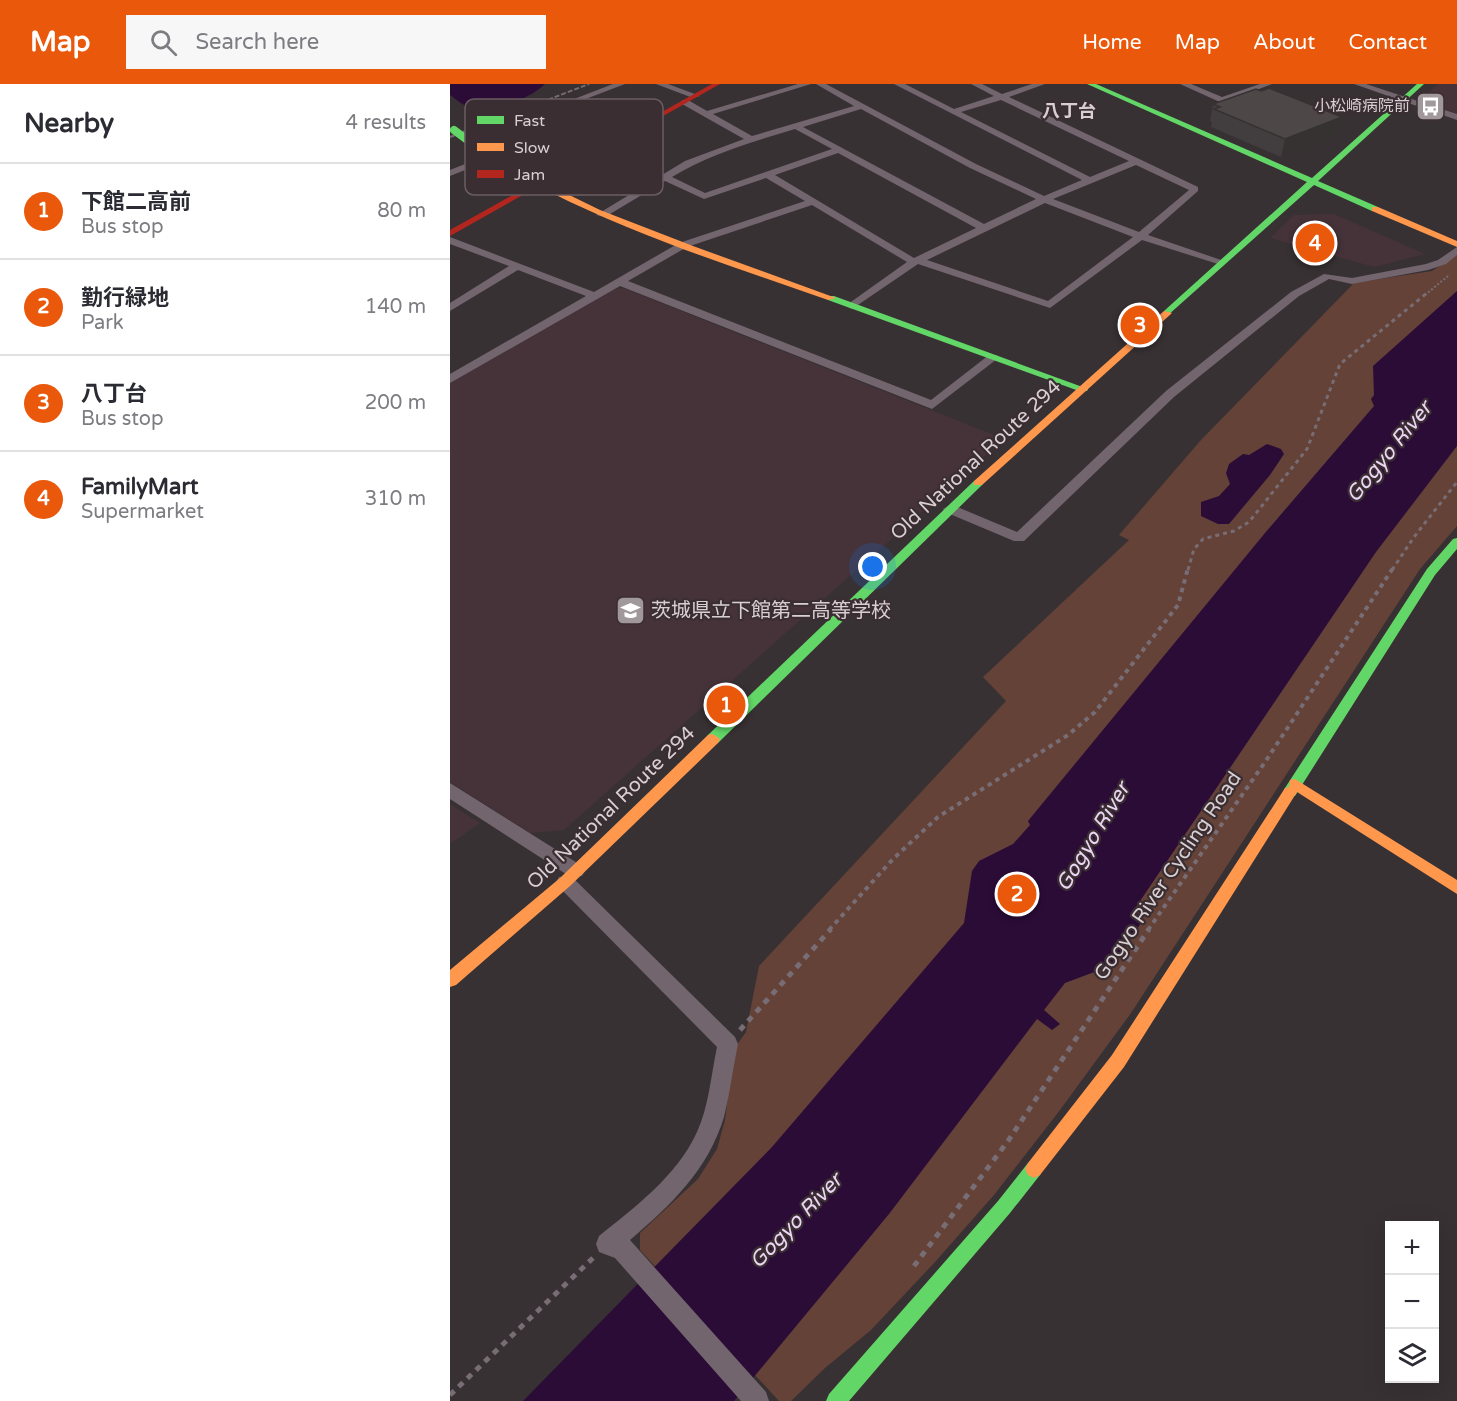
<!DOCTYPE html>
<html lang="en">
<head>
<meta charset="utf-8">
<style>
  body { margin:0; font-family:"Varela Round","Noto Sans JP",sans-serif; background:#f7f7f7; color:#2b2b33 }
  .controls { position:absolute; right:18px; bottom:18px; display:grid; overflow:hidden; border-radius:0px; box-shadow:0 6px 24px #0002 }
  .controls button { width:54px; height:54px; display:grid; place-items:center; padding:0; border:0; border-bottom:2px solid #e1e1e2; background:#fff; color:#2b2b33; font:30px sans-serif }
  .you { position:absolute; left:423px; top:483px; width:21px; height:21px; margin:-15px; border:4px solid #fff; border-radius:50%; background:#1a73e8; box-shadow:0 0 0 9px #1a73e833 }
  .badge { display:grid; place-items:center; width:39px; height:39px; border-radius:50%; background:#ea580c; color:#fff; font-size:20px; font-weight:700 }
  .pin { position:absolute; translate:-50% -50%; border:3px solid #fff; box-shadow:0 2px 6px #0006 }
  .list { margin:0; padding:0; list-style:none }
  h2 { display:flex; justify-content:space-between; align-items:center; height:78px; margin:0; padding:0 24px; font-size:26px }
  h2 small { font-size:20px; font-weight:400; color:#7c7c81 }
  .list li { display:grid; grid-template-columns:39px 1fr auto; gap:18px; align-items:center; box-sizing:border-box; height:96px; padding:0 24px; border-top:2px solid #e1e1e2 }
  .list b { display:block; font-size:22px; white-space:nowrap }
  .list p { margin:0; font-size:20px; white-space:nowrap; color:#7c7c81 }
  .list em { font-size:20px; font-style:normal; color:#7c7c81 }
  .icon { flex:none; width:33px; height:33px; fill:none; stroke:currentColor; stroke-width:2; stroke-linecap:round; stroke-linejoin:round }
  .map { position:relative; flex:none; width:1007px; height:1317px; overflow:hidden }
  header { display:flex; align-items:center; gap:36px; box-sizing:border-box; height:84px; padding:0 30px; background:#ea580c; color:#fff }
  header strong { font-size:28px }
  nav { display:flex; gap:33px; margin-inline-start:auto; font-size:21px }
  .search { width:420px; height:54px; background:#f7f7f7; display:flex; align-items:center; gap:15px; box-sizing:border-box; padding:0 21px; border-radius:0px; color:#7c7c81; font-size:22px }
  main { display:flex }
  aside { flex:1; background:#fff }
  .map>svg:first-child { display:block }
  .built { fill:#453339 }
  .green { fill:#644238 }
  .water { fill:#2b0c37 }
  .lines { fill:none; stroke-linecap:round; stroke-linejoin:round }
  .path-far3 { stroke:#786d74; stroke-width:2; stroke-dasharray:2 2; stroke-linecap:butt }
  .path-far2 { stroke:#786d74; stroke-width:3; stroke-dasharray:4 4; stroke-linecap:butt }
  .path-far1 { stroke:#786d74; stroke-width:4; stroke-dasharray:4.5 4.5; stroke-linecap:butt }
  .path { stroke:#786d74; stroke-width:5; stroke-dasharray:6 6; stroke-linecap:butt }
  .street { fill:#72656e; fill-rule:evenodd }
  .fast { fill:#63d668; fill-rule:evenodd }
  .slow { fill:#ff974d; fill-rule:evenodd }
  .jam { fill:#b3261e; fill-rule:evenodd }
  .rail { stroke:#766c72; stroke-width:2; stroke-dasharray:5 2; stroke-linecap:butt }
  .fast-bridge { stroke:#63d668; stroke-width:8 }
  .wall { fill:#423d3e }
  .shaded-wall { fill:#363232 }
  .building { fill:#4d4748; stroke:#363232; stroke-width:1.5 }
  .labels { text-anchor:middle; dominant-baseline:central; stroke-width:4.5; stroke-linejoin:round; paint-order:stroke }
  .far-poi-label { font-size:16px; fill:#d8cfd2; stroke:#3b2e32; text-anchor:end }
  .far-quarter-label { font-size:18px; font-weight:bold; fill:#d8cfd2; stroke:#3b2e32 }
  .street-label { font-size:20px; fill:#d8cfd2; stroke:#3b2e32 }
  .poi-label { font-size:20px; fill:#d8cfd2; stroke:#3b2e32; text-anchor:start }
  .water-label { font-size:21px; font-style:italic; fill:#ebd6f5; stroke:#3b2e32 }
  .key { fill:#3b2e32; stroke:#6a5e62; stroke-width:1.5 }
  .key-label { font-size:16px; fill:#d8cfd2 }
</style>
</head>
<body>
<header>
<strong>Map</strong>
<div class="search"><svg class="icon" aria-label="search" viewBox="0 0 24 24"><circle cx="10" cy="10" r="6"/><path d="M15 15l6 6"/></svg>Search here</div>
<nav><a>Home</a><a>Map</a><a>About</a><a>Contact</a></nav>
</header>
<main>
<aside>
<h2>Nearby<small>4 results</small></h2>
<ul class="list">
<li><span class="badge">1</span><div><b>下館二高前</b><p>Bus stop</p></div><em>80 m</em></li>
<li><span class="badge">2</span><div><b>勤行緑地</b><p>Park</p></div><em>140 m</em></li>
<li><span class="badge">3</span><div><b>八丁台</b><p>Bus stop</p></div><em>200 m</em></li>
<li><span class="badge">4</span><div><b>FamilyMart</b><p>Supermarket</p></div><em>310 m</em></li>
</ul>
</aside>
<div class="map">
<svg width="1007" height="1317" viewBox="0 0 1007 1317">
  <rect width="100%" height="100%" fill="#383133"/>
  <g class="built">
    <polygon points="988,0 1007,0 1007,30 970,16"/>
    <polygon points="884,130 975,170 924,183 820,154 844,131"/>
    <polygon points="173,204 554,355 114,746 80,749 0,698 0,294 162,206"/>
    <polygon points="0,720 30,739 0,760"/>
  </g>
  <polygon class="green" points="1007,170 1007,442 970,485 681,929 610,1026 544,1111 485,1178 421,1246 375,1284 341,1317 329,1317 190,1166 190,1149 248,1095 267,1065 275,1036 284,965 296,948 309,882 556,617 533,593 679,456 669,451 751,356 904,199 982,187"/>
  <g class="water">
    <path d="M0,0H95C77,17 45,27 20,23C13,22 6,15 0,11Z"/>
    <polygon points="1007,207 1007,362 926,468 686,823 691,839 663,881 615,899 594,926 610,940 602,946 587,935 439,1130 284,1317 73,1317 322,1063 514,839 522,787 529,777 563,760 580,741 578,737 815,449 924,322 921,315 924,311 923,282"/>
    <polygon points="817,360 831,365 834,370 820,391 779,440 768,440 751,432 751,418 769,412 780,400 776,389 779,380 793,370 799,371"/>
  </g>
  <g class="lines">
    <polyline class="path-far3" points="975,211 998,192"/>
    <g class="path-far2">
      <polyline points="738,486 744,465 753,455 784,447 799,438 857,365 890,280 977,209"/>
      <polyline points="942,486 964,453 1007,398"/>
    </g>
    <g class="path-far1">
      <polyline points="379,846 443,775 488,733 618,651 645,628 728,521 738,484"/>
      <polyline points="698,846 815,678 943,484"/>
    </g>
    <g class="path">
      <polyline points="290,946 381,845"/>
      <polyline points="464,1182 558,1057 699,845"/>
      <polyline points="0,1311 144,1173"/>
    </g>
    <g class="street">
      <polygon points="163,0 175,0 91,32 150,65 150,69 144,69 80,32"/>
      <polygon points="206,0 218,0 250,12 243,14"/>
      <path d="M348,0H361L263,30L302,52L404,22L366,0H376L526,80L594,112L632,96L444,0H455L504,25L544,12L521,0H532L552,10L582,0H595L559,13L748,103V107L698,151L777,178L772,181L768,180L692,156L600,224L468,180L402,225L396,222L398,220L457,178L362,121L237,163L178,197L481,316L539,271H547V275L482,325L170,202L0,299V290L136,212L68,186L0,227V219L59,182L0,160V153L144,208L229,159L355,117L316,94L254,115L215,97L155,133L146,131L235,77L294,55L232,20V16H238L257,27ZM551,16L679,77L640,93L511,28ZM411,25L520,84L586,115L534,140L353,43ZM345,45L382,65L255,109L222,93C260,70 302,58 345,45ZM388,69L526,144L464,174L325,91ZM686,81L739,106L689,148L603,115ZM595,119L683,153L598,217L477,176Z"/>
      <polygon points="730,0 741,0 772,13 810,0 822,0 772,19"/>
      <polygon points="904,0 916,0 1007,30 1007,36"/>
      <polygon points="40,70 45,73 43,75 0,92 0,86"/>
      <polygon points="1007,163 1007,171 996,180 978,186 902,200 879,195 849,212 724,313 574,457 564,457 495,428 493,425 500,421 505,422 567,448 716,307 841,208 874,190 902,194 976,180 988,176"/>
      <path d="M0,699L132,782L135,787L132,792L122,793L285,953L288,960C283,984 280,1009 274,1033C258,1086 221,1121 180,1156L316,1308L319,1317H291L165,1174L149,1168L146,1160L149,1152C185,1123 227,1092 247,1048C259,1022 261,991 267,963L109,803L106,798L109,793L119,792L0,715Z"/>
    </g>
    <g class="fast">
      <polygon points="637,0 646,0 862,94 967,0 974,0 868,97 928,123 928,127 922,127 864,101 717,232 714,231 714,227 857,98"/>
      <polygon points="378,212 384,212 638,305 637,307 629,307 378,216"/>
      <polygon points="528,396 533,399 532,401 268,659 258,659 256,655 258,651 524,397"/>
      <polygon points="1007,454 1007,465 985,491 845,712 835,712 833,708 835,704 977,485 1003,455"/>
      <polygon points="584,1076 590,1079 593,1085 590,1091 560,1129 399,1317 376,1317 379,1310 548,1117 578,1079"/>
    </g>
    <g class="slow">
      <path d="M16,53L105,104L150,126L243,162L386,214L378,216C284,183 189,153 100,108C70,93 42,75 13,57V53Z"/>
      <polygon points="922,123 928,123 1007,157 1007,163 922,127"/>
      <polygon points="714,227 722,229 532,401 524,401 524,397"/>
      <polygon points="263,650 270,655 268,659 120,802 6,901 0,903 0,886 110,794 258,651"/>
      <polygon points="845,695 1007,796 1007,810 847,708 674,983 590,1091 584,1094 578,1091 575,1085 578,1079 662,971 835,704 839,703 840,696"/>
    </g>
    <polygon class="jam" points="262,0 270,0 0,152 0,146"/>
    <polyline class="rail" points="0,53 139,0"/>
    <polyline class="fast-bridge" points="4,46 16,55"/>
  </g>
  <polygon class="wall" points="763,20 888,51 831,73 761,43 762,38 760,37"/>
  <polygon class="shaded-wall" points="892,33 888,51 831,73 835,55"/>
  <polygon class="building" points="819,4 892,33 835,55 764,25 770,23 763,20 806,5 811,7"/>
  <defs>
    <symbol id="bus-square" viewBox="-11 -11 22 22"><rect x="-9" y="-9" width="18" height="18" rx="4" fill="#a0989a" stroke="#3b2e32"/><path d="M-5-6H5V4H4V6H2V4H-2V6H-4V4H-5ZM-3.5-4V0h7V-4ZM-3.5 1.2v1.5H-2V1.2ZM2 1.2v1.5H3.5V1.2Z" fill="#fff"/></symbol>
    <symbol id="school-square" viewBox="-11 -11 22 22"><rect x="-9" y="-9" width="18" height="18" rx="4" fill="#a0989a" stroke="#3b2e32"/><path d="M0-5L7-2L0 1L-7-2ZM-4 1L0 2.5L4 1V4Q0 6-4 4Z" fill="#fff"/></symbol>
  </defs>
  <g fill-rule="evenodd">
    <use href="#bus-square" x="964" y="6" width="33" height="33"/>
    <use href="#school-square" x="164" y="510" width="33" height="33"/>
  </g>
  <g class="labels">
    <g class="far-poi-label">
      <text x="960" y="22">小松崎病院前</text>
    </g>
    <g class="far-quarter-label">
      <text x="619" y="27">八丁台</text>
    </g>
    <g class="street-label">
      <text transform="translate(526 376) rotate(-43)">Old National Route 294</text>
      <text transform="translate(161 724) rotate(-44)">Old National Route 294</text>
      <text transform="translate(718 792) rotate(-56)">Gogyo River Cycling Road</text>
    </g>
    <g class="poi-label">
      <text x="201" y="527">茨城県立下館第二高等学校</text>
    </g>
    <g class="water-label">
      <text transform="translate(939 368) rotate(-51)">Gogyo River</text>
      <text transform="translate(643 753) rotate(-59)">Gogyo River</text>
      <text transform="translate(346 1137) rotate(-46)">Gogyo River</text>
    </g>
  </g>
  <rect x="15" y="15" width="198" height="96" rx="9" class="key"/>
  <rect x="27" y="32" width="27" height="8" fill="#63d668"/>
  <rect x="27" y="59" width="27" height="8" fill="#ff974d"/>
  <rect x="27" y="86" width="27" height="8" fill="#b3261e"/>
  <g class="key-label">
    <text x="64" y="42">Fast</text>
    <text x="64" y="69">Slow</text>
    <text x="64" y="96">Jam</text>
  </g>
</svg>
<div class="controls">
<button>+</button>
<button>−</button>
<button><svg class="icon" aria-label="layers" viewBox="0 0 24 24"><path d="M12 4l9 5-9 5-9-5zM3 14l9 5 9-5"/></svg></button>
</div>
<div class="you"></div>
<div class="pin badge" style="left:276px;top:621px">1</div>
<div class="pin badge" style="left:567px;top:810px">2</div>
<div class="pin badge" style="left:690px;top:241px">3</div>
<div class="pin badge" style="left:865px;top:159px">4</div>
</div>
</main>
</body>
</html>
